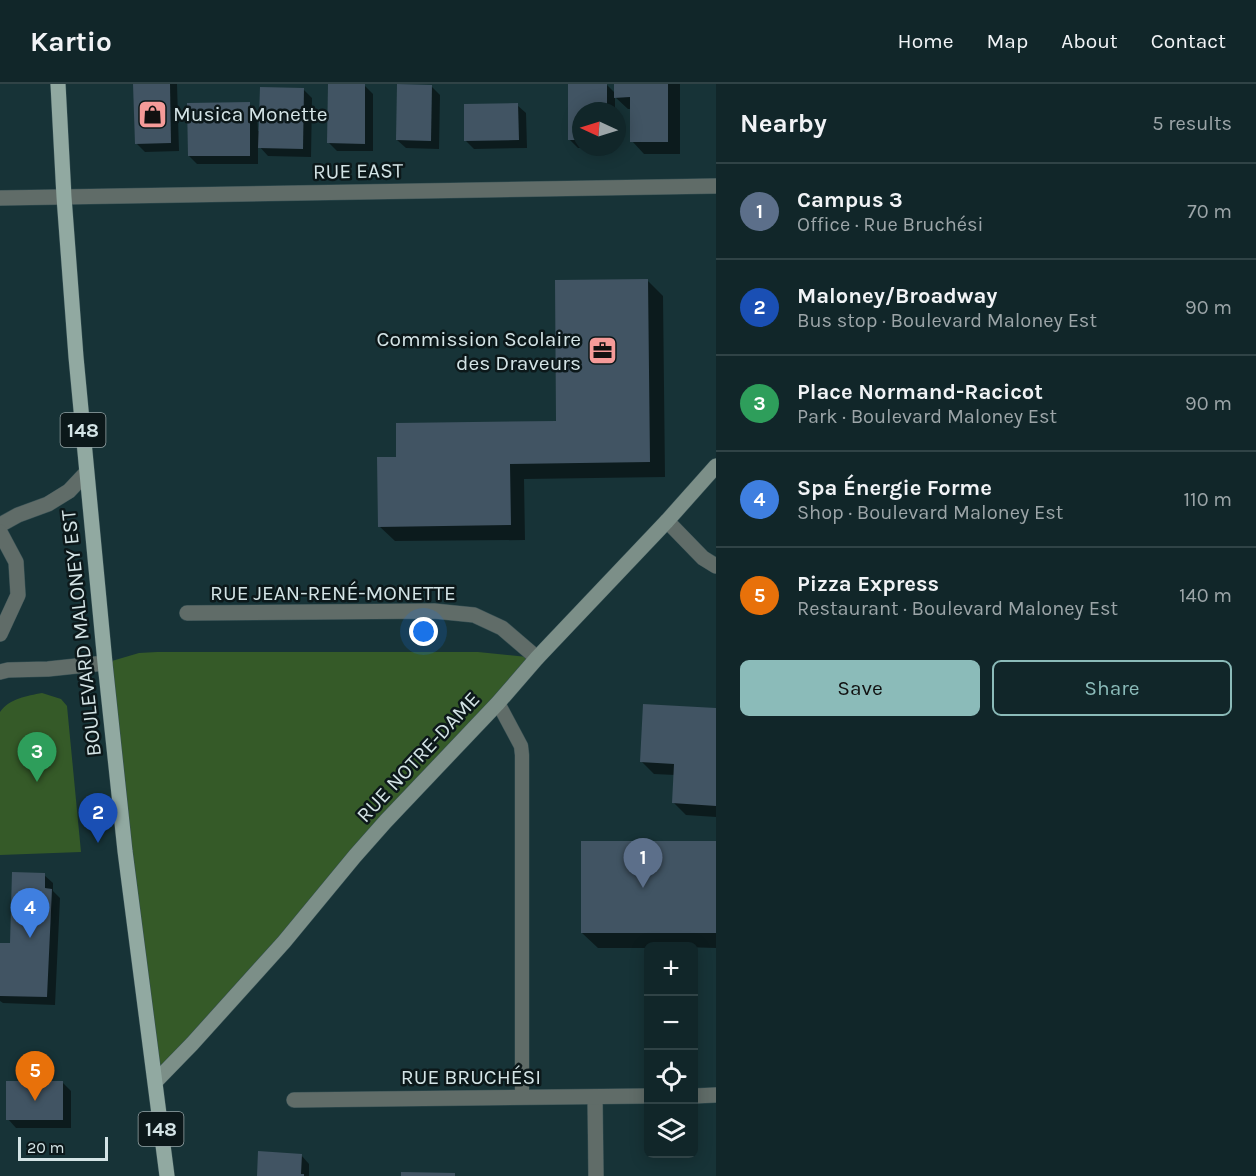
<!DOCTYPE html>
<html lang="en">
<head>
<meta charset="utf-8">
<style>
  body { margin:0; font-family:Karla,sans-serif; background:#1e3235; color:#f1f3f6 }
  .controls { position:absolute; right:18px; bottom:18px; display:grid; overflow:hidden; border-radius:9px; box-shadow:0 3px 15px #0003 }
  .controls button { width:54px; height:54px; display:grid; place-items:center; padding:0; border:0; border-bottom:2px solid #304346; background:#112629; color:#f1f3f6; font:30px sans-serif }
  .compass { position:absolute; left:572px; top:18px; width:54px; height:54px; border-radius:50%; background:#112629; box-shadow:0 3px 15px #0003; rotate:274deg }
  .scale { position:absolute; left:18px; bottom:15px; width:90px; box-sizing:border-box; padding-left:6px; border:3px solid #d4e4e6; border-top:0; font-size:16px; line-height:21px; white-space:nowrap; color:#d4e4e6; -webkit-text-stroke:4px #0c181a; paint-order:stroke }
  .you { position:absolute; left:424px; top:548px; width:21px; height:21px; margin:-15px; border:4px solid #fff; border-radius:50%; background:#1a73e8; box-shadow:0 0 0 9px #1a73e833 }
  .badge { display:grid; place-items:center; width:39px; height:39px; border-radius:50%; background:#8bbbb9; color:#fff; font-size:20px; font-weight:700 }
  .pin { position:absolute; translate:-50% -50px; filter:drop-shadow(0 2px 3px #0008) }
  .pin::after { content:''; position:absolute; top:32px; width:21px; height:18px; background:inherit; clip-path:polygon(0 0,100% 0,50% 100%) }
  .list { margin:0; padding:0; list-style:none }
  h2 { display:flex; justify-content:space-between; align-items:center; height:78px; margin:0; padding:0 24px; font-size:26px }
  h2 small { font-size:20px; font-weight:400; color:#9ca5a8 }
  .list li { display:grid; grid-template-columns:39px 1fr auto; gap:18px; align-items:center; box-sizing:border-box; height:96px; padding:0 24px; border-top:2px solid #304346 }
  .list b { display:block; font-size:22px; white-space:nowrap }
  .list p { margin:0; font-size:20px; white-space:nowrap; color:#9ca5a8 }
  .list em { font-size:20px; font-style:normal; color:#9ca5a8 }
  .actions { display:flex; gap:12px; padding:18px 24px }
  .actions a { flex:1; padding:14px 0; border:2px solid #8bbbb9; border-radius:9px; text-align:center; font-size:21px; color:#8bbbb9 }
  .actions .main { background:#8bbbb9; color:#111 }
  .icon { flex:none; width:33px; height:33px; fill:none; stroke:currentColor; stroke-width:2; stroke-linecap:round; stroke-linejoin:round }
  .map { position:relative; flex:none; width:716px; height:1092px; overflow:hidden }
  header { display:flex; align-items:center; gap:36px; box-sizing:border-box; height:84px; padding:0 30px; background:#112629; border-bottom:2px solid #304346 }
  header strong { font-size:28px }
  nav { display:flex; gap:33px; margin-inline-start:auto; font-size:21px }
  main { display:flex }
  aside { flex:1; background:#112629 }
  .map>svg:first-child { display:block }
  .green { fill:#355a28 }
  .shadow { fill:#0007 }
  .building { fill:#415463 }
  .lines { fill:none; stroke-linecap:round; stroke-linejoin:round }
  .lane-casing { stroke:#354f53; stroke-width:15 }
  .street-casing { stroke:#354f53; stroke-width:16 }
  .secondary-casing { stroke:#354f53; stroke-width:16 }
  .primary-casing { stroke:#354f53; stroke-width:16 }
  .lane { stroke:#606c68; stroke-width:14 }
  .street { stroke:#606c68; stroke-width:15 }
  .secondary { stroke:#7c8f88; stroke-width:15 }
  .primary { stroke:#91a9a1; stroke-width:15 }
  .labels { text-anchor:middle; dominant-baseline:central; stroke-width:5; stroke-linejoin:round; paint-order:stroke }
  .shield { fill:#0c181a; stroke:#98a7a9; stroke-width:1.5 }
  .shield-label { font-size:20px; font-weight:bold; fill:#d4e4e6 }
  .poi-label { font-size:21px; fill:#d4e4e6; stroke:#0c181a; text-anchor:start }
  .street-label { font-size:21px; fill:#d4e4e6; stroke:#0c181a }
</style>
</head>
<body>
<header>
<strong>Kartio</strong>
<nav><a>Home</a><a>Map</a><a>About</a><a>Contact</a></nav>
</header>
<main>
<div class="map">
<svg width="716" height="1092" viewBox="0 0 716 1092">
  <rect width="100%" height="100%" fill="#173337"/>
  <g class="green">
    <polygon points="157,568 478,568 537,574 156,997 105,579 139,569"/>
    <path d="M42,609L61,615L67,622L81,768L0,771V628C10,614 27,612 42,609Z"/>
  </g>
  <g class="shadow">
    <polygon points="135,0 177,0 179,67 145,68 137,60"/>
    <polygon points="615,0 680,0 680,70 644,70 632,57 631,25 628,25 615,13 615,27 581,27 581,63 615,64 578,64 569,55 569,1 607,1 615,9"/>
    <polygon points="365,2 373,10 373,67 337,67 329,59"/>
    <polygon points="431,2 440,11 439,65 406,64 397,56"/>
    <polygon points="303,5 312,14 311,73 268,72 258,61 258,80 197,80 189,72 249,20 257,28 258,47 260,47"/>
    <polygon points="517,21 526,29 527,64 474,65 466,57"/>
    <polygon points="647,196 663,212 665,393 524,395 525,456 395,457 379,442 397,374 558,339"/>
    <polygon points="645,621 716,625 716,733 686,731 674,719 675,691 654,690 642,678"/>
    <polygon points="582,759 716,759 716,864 648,862 648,864 598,864 582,849"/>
    <polygon points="44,791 53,799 53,807 60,814 55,921 3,919 0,917 0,861 11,861"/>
    <polygon points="62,998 71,1007 71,1044 16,1044 8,1035"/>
    <polygon points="301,1071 309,1080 309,1092 258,1092"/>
  </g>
  <g class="building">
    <polygon points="133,0 170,0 171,59 135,60"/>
    <polygon points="328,0 365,0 365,60 327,59"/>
    <polygon points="397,0 432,1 431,57 396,56"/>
    <polygon points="568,0 607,0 607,27 581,27 581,56 568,56"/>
    <polygon points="614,0 668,0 668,58 630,58 630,13 614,14"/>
    <polygon points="260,3 304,4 303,65 258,64"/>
    <polygon points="250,18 250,72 188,72 187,19"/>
    <polygon points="518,19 519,56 464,57 464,20"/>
    <polygon points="648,195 650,378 510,380 511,441 378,443 377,373 396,373 396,339 556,337 555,196"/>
    <polygon points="643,620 716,624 716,722 672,719 674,680 640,678"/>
    <rect x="581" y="757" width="135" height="92"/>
    <polygon points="12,788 45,789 45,804 52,805 47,913 0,912 0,859 10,859"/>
    <rect x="6" y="997" width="57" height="39"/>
    <polygon points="258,1067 302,1070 301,1090 304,1090 304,1092 257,1092"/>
    <polygon points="401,1088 455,1089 455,1092 401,1092"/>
  </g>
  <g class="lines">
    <defs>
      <polyline id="lane" points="498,619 521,662 522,671 522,1013"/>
      <g id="street">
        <polyline points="0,114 716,102"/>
        <polyline points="667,437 703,474 716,482"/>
        <polyline points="0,441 18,431 48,420 69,407 86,389"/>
        <polyline points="0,448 16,478 18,511 0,550"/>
        <polyline points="187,529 434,527 474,531 502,544 537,574"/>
        <polyline points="0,588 8,586 48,585 105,579"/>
        <polyline points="694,1012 716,1011"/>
        <polyline points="595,1013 596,1092"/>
        <polyline points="294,1016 648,1012"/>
      </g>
      <polyline id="secondary" points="156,997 192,960 284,858 355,772 386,737 498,619 537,574 667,437 716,382"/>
      <polyline id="primary" points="58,0 64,113 76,273 105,579 125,767 167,1092"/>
    </defs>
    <use href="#lane" class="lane-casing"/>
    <use href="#street" class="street-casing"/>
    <use href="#secondary" class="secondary-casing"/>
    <use href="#primary" class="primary-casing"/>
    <use href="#lane" class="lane"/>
    <use href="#street" class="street"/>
    <use href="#secondary" class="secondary"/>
    <use href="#primary" class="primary"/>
  </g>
  <defs>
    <symbol id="shop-square" viewBox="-11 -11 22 22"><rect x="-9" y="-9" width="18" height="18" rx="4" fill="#f59b99" stroke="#0c181a"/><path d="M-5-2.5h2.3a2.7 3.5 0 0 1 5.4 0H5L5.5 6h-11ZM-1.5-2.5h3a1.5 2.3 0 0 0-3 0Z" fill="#111"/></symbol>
    <symbol id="office-square" viewBox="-11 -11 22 22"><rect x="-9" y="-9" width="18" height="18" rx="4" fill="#f59b99" stroke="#0c181a"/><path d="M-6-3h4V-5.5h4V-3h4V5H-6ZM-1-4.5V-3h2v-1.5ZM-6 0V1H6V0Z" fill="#111"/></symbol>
  </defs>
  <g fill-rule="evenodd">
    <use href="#shop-square" x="136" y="14" width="33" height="33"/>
    <use href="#office-square" x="586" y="250" width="33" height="33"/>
  </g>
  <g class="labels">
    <g class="shield">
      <rect x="60.5" y="329" width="45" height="34" rx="4.5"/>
      <rect x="138.5" y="1028" width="45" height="34" rx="4.5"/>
    </g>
    <g class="shield-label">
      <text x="83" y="346">148</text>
      <text x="161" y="1045">148</text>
    </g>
    <g class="poi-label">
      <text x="173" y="30">Musica Monette</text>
      <text x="581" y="255" text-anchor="end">Commission Scolaire<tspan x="581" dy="24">des Draveurs</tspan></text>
    </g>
    <g class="street-label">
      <text transform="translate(358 87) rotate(-1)">RUE EAST</text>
      <text x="333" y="509">RUE JEAN-RENÉ-MONETTE</text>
      <text transform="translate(81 549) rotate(-96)">BOULEVARD MALONEY EST</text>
      <text transform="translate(418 673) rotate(-47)">RUE NOTRE-DAME</text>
      <text x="471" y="993">RUE BRUCHÉSI</text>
    </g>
  </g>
</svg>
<div class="controls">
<button>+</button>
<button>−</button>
<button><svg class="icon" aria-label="locate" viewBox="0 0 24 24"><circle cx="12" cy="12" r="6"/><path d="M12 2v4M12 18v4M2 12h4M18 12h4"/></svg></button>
<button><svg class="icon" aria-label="layers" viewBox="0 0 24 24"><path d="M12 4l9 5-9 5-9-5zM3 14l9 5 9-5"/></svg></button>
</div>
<svg class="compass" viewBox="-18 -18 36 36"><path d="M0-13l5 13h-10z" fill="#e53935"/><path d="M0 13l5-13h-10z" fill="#9ca5a8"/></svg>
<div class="scale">20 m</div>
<div class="you"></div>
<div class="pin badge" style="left:643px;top:804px;background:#5c6f8a">1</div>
<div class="pin badge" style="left:98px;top:759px;background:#1a4fb4">2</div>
<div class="pin badge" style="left:37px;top:698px;background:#2e9e5b">3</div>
<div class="pin badge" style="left:30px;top:854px;background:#3f7fe0">4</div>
<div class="pin badge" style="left:35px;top:1017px;background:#e8710a">5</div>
</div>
<aside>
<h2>Nearby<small>5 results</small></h2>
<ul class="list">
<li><span class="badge" style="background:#5c6f8a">1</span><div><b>Campus 3</b><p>Office · Rue Bruchési</p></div><em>70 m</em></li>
<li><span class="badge" style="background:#1a4fb4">2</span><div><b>Maloney/Broadway</b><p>Bus stop · Boulevard Maloney Est</p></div><em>90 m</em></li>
<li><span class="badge" style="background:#2e9e5b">3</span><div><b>Place Normand-Racicot</b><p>Park · Boulevard Maloney Est</p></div><em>90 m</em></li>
<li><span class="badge" style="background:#3f7fe0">4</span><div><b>Spa Énergie Forme</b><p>Shop · Boulevard Maloney Est</p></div><em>110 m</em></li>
<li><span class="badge" style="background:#e8710a">5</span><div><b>Pizza Express</b><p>Restaurant · Boulevard Maloney Est</p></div><em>140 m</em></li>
</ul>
<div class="actions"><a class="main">Save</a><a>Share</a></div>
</aside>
</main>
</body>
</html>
